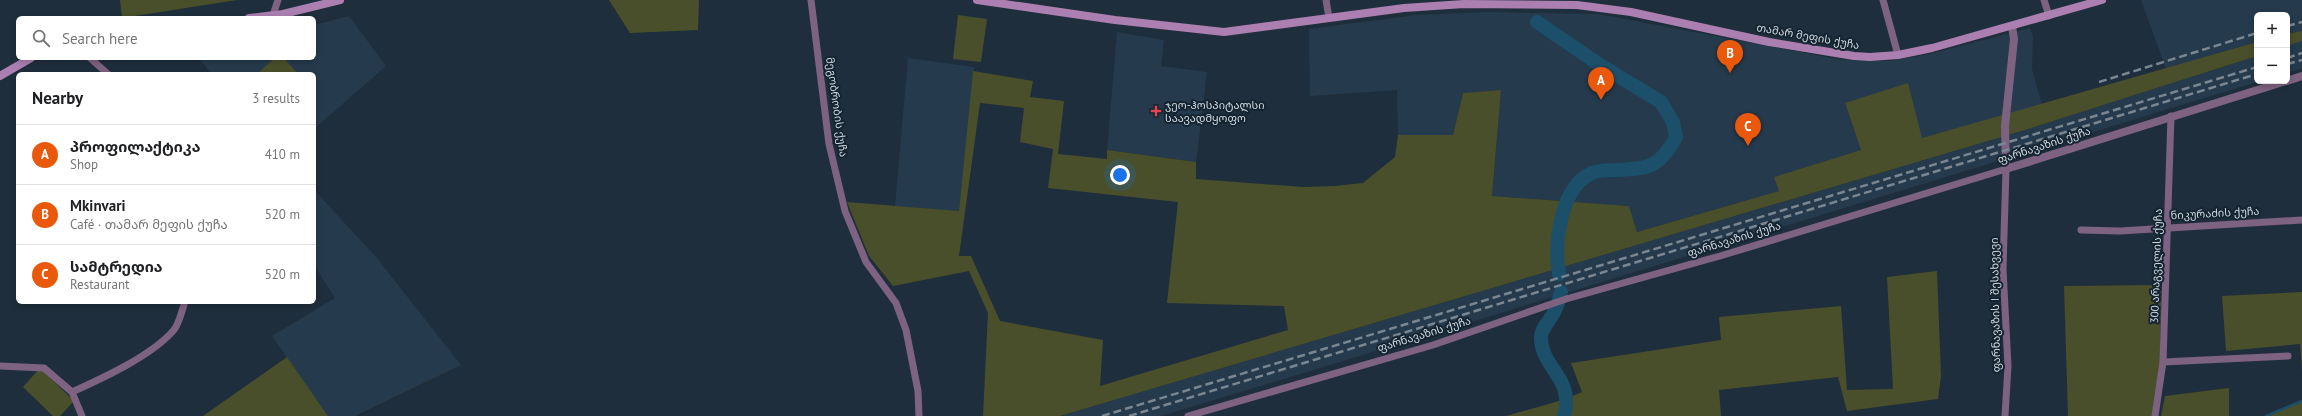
<!DOCTYPE html>
<html lang="en">
<head>
<meta charset="utf-8">
<style>
  body { margin:0; font-family:"PT Sans","Noto Sans Georgian",sans-serif; background:#f6f6f6; color:#202124 }
  .controls { position:absolute; right:12px; top:12px; display:grid; overflow:hidden; border-radius:6px; box-shadow:0 2px 6px #0003 }
  .controls button { width:36px; height:36px; display:grid; place-items:center; padding:0; border:0; border-bottom:1px solid #e0e0e0; background:#fff; color:#202124; font:20px sans-serif }
  .you { position:absolute; left:1120px; top:175px; width:14px; height:14px; margin:-10px; border:3px solid #fff; border-radius:50%; background:#1a73e8; box-shadow:0 0 0 6px #1a73e833 }
  .badge { display:grid; place-items:center; width:26px; height:26px; border-radius:50%; background:#ea580c; color:#fff; font-size:13px; font-weight:700 }
  .pin { position:absolute; translate:-50% -33px; filter:drop-shadow(0 1px 2px #0008) }
  .pin::after { content:''; position:absolute; top:21px; width:14px; height:12px; background:inherit; clip-path:polygon(0 0,100% 0,50% 100%) }
  .list { margin:0; padding:0; list-style:none }
  h2 { display:flex; justify-content:space-between; align-items:center; height:52px; margin:0; padding:0 16px; font-size:17px }
  h2 small { font-size:13px; font-weight:400; color:#757577 }
  .list li { display:grid; grid-template-columns:26px 1fr auto; gap:12px; align-items:center; box-sizing:border-box; height:60px; padding:0 16px; border-top:1px solid #e0e0e0 }
  .list b { display:block; font-size:15px; white-space:nowrap }
  .list p { margin:0; font-size:13px; white-space:nowrap; color:#757577 }
  .list em { font-size:13px; font-style:normal; color:#757577 }
  .icon { flex:none; width:22px; height:22px; fill:none; stroke:currentColor; stroke-width:2; stroke-linecap:round; stroke-linejoin:round }
  .map { position:relative; flex:none; width:2302px; height:416px; overflow:hidden }
  .search { position:absolute; background:#fff; box-shadow:0 2px 6px #0003; left:16px; top:16px; width:300px; height:44px; display:flex; align-items:center; gap:10px; box-sizing:border-box; padding:0 14px; border-radius:6px; color:#757577; font-size:15px }
  .panel { position:absolute; background:#fff; box-shadow:0 2px 6px #0003; left:16px; top:72px; width:300px; height:232px; border-radius:6px }
  .map>svg:first-child { display:block }
  .built { fill:#253a4c }
  .green { fill:#494f2a; fill-rule:evenodd }
  .lines { fill:none; stroke-linecap:round; stroke-linejoin:round }
  .stream { stroke:#1c4f69; stroke-width:2.5 }
  .river { stroke:#1c4f69; stroke-width:14 }
  .minor { stroke:#7e6281; stroke-width:7 }
  .tertiary { stroke:#7e6281; stroke-width:8 }
  .secondary { stroke:#ac7fb1; stroke-width:8 }
  .rail { stroke:#7a8691; stroke-width:2.5; stroke-dasharray:8 4; stroke-linecap:butt }
  .health-dot { fill:#e0444e; stroke:#152431; stroke-width:1.5 }
  .labels { text-anchor:middle; dominant-baseline:central; stroke-width:4; stroke-linejoin:round; paint-order:stroke }
  .street-label { font-size:11px; fill:#cfd8e1; stroke:#152431 }
  .poi-label { font-size:11px; fill:#cfd8e1; stroke:#152431; text-anchor:start }
</style>
</head>
<body>
<div class="map">
<svg width="2302" height="416" viewBox="0 0 2302 416">
  <rect width="100%" height="100%" fill="#1f2e3c"/>
  <g class="built">
    <polygon points="2141,0 2302,0 2302,31 2287,34 2287,15 2257,15 2257,42 2166,69"/>
    <polygon points="1487,12 1599,14 1842,60 1888,61 1930,54 2030,28 2033,37 2032,69 2042,105 1922,138 1845,103 1861,150 1775,177 1779,191 1637,232 1629,206 1492,196 1501,90 1463,93 1453,135 1398,135 1397,90 1310,96 1309,29 1416,15"/>
    <polygon points="349,16 386,66 314,129 314,74 212,74 198,58 314,58 314,25"/>
    <polygon points="1117,32 1164,40 1161,66 1207,72 1196,162 1107,150"/>
    <polygon points="2302,41 2302,68 2287,73 2287,46"/>
    <polygon points="2257,56 2257,81 2260,81 1317,369 1161,416 1060,416 2025,130"/>
    <polygon points="908,58 974,67 959,211 895,206"/>
    <polygon points="314,190 376,257 461,365 355,416 328,416 272,336 335,298 314,265"/>
  </g>
  <g class="green">
    <polygon points="120,0 237,0 122,18"/>
    <polygon points="609,0 699,0 698,30 630,33"/>
    <polygon points="958,15 987,19 981,62 953,59"/>
    <polygon points="2302,31 2302,41 2287,46 2287,34"/>
    <path d="M2257,42V56L2025,130L1060,416H983L988,313L969,271L893,286L869,256L847,202L959,211L973,71L1033,81L1030,97L1064,101L1058,154L1107,159V150L1196,162V179L1304,187L1335,186L1363,183L1395,157L1398,135H1453L1463,93L1501,90L1492,196L1629,206L1637,232L1779,191L1774,177L1861,150L1845,103L1908,83L1922,138ZM980,103L1024,108L1020,142L1053,149L1048,188L1178,202L1167,303L1284,306L1288,330L1100,386L1103,340L1000,321L971,256H959Z"/>
    <polygon points="275,58 284,58 298,74 261,74 259,72"/>
    <polygon points="1937,271 1941,376 1938,399 1847,411 1838,377 1719,390 1721,416 1506,416 1566,399 1582,392 1571,363 1721,340 1719,317 1841,306 1847,390 1893,389 1887,277"/>
    <polygon points="2161,285 2160,363 2152,416 2068,416 2064,286"/>
    <polygon points="2302,292 2302,371 2300,344 2226,351 2222,296"/>
    <polygon points="287,357 328,416 203,416"/>
    <polygon points="40,368 74,401 60,416 53,416 23,387"/>
    <polygon points="2229,388 2229,416 2161,416 2165,396"/>
    <polygon points="2302,401 2302,416 2266,416"/>
  </g>
  <g class="lines">
    <polyline class="stream" points="2266,416 2302,401"/>
    <g class="river">
      <path d="M1537,22L1600,65L1661,102L1673,122L1676,137C1660,167 1649,169 1616,170C1609,170 1599,170 1592,173C1560,187 1554,244 1559,274"/>
      <path d="M1561,292C1559,298 1558,306 1554,312C1550,321 1540,329 1541,339C1542,369 1575,378 1564,416"/>
    </g>
    <g class="minor">
      <polyline points="811,0 829,144 845,211 866,262 896,303 906,330 918,391 919,416"/>
      <polyline points="1326,0 1329,18"/>
      <polyline points="1883,0 1898,55"/>
      <polyline points="2044,0 2049,16"/>
      <polyline points="273,15 278,0"/>
      <polyline points="90,58 108,74"/>
      <polyline points="2081,230 2120,231 2302,220"/>
      <polyline points="2163,362 2288,356"/>
      <polyline points="0,366 44,368 72,392 82,416"/>
      <path d="M72,392C103,378 151,356 173,331C179,325 181,313 184,305"/>
      <polyline points="1188,416 1433,345 1566,299 1720,256 2006,169 2003,269 2008,366 2005,416"/>
      <polyline points="2155,416 2163,362 2171,116"/>
    </g>
    <g class="tertiary">
      <polyline points="2012,26 2014,39 2005,126 2006,169 2286,81"/>
      <polyline points="2287,81 2302,76"/>
    </g>
    <g class="secondary">
      <polyline points="977,0 1115,20 1224,32 1404,8 1464,4 1577,5 1631,12 1769,42 1854,56 1870,57 1898,55 1932,48 2102,0"/>
      <polyline points="249,18 283,14 340,0"/>
      <polyline points="0,76 31,58"/>
    </g>
    <g class="rail">
      <polyline points="2287,26 2302,22"/>
      <polyline points="2287,58 2302,53"/>
      <polyline points="2287,64 2302,60"/>
      <polyline points="2099,82 2257,33"/>
      <polyline points="1102,416 2257,67"/>
      <polyline points="1129,416 2257,74"/>
    </g>
  </g>
  <path class="health-dot" d="M1154 105h4v4h4v4h-4v4h-4v-4h-4v-4h4z"/>
  <g class="labels">
    <g class="street-label">
      <text transform="translate(1808 36) rotate(10)">თამარ მეფის ქუჩა</text>
      <text transform="translate(837 107) rotate(82)">მეგობრობის ქუჩა</text>
      <text transform="translate(2044 145) rotate(-18)">ფარნავაზის ქუჩა</text>
      <text transform="translate(2215 213) rotate(-3)">ნიკურაძის ქუჩა</text>
      <text transform="translate(1734 239) rotate(-17)">ფარნავაზის ქუჩა</text>
      <text transform="translate(2156 266) rotate(-88)">300 არაგველის ქუჩა</text>
      <text transform="translate(1995 305) rotate(-91)">ფარნავაზის I შესახვევი</text>
      <text transform="translate(1424 334) rotate(-17)">ფარნავაზის ქუჩა</text>
    </g>
    <g class="poi-label">
      <text x="1165" y="105">ჯეო-ჰოსპიტალსი<tspan x="1165" dy="13">საავადმყოფო</tspan></text>
    </g>
  </g>
</svg>
<div class="controls">
<button>+</button>
<button>−</button>
</div>
<div class="you"></div>
<div class="pin badge" style="left:1601px;top:100px">A</div>
<div class="pin badge" style="left:1730px;top:73px">B</div>
<div class="pin badge" style="left:1748px;top:146px">C</div>
<div class="search"><svg class="icon" aria-label="search" viewBox="0 0 24 24"><circle cx="10" cy="10" r="6"/><path d="M15 15l6 6"/></svg>Search here</div>
<section class="panel">
<h2>Nearby<small>3 results</small></h2>
<ul class="list">
<li><span class="badge">A</span><div><b>პროფილაქტიკა</b><p>Shop</p></div><em>410 m</em></li>
<li><span class="badge">B</span><div><b>Mkinvari</b><p>Café · თამარ მეფის ქუჩა</p></div><em>520 m</em></li>
<li><span class="badge">C</span><div><b>სამტრედია</b><p>Restaurant</p></div><em>520 m</em></li>
</ul>
</section>
</div>
</body>
</html>
